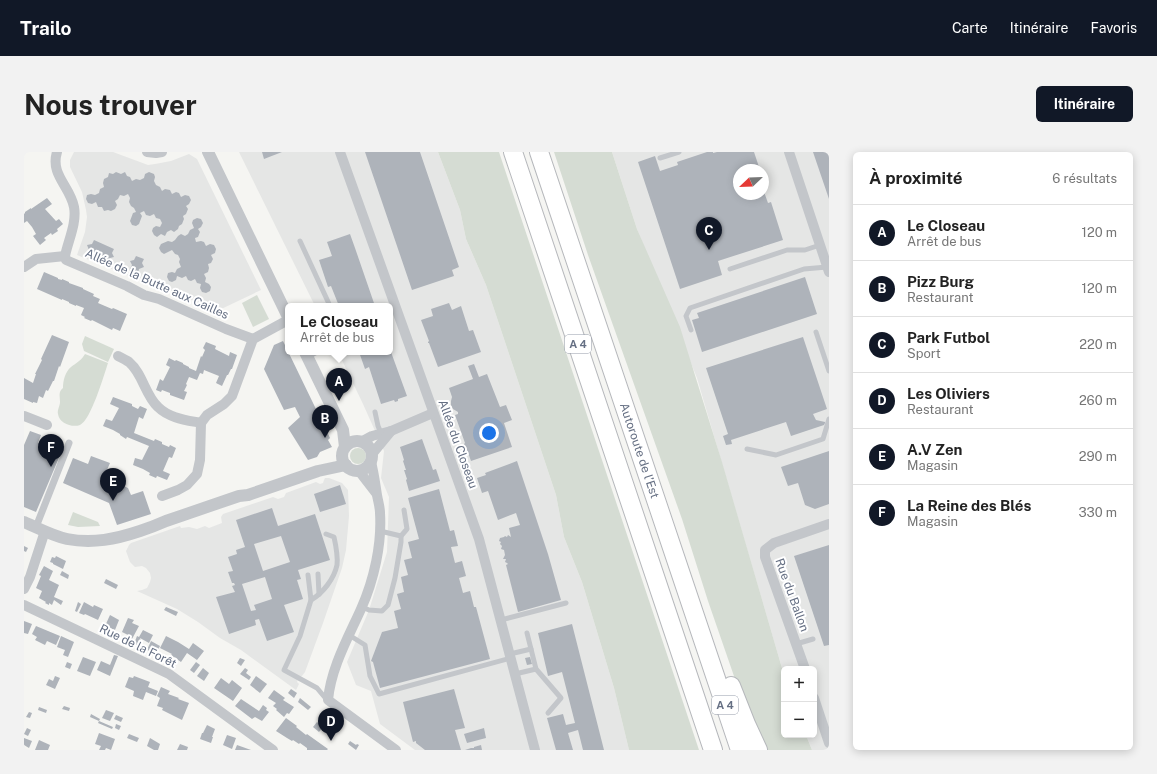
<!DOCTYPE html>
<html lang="fr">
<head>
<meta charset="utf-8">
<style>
  body { margin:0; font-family:"Public Sans",sans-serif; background:#f2f2f2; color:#222 }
  .controls { position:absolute; right:12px; bottom:12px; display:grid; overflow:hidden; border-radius:6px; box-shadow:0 2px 10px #0003 }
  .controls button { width:36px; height:36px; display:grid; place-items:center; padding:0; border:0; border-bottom:1px solid #e0e0e0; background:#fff; color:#222; font:20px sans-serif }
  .compass { position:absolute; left:709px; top:12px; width:36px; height:36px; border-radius:50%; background:#fff; box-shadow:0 2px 10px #0003; rotate:247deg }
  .you { position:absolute; left:465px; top:281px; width:14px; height:14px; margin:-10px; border:3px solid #fff; border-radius:50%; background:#1a73e8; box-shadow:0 0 0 6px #1a73e833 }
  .badge { display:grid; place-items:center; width:26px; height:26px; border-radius:50%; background:#111827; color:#fff; font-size:13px; font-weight:700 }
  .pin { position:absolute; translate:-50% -33px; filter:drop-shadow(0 1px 2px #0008) }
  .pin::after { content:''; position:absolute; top:21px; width:14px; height:12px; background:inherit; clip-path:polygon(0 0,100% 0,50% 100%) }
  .popup { position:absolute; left:261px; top:151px; width:108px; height:52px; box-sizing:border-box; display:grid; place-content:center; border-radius:6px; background:#fff; filter:drop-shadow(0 1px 3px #0005); font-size:13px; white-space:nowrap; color:#767676 }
  .popup b { font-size:15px; color:#222 }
  .popup::after { content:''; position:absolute; left:50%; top:100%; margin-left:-8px; border:8px solid transparent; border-top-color:#fff }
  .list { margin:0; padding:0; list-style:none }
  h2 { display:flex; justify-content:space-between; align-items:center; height:52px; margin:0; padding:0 16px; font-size:17px }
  h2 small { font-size:13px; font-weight:400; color:#767676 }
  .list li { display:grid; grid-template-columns:26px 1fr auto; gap:12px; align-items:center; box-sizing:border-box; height:56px; padding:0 16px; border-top:1px solid #e0e0e0 }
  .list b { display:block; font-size:15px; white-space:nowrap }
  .list p { margin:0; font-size:13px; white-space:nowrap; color:#767676 }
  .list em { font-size:13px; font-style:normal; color:#767676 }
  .map { position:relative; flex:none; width:805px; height:598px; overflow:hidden; border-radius:6px }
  header { display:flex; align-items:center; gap:24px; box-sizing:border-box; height:56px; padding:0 20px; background:#111827; color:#fff }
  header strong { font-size:19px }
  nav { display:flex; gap:22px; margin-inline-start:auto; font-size:14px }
  .intro { display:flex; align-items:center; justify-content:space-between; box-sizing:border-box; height:96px; padding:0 24px }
  h1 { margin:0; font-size:28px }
  .button { padding:10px 18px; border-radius:6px; background:#111827; color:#fff; font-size:14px; font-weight:700 }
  main { display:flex; gap:24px; padding:0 24px }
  aside { flex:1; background:#fff; border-radius:6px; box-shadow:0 2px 10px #0003 }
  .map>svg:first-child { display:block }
  .built { fill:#e5e6e5; fill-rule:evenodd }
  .green { fill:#d5dcd3 }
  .building { fill:#aeb3ba; fill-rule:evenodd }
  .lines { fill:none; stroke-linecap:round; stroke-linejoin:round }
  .motorway-casing { stroke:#b6b8bc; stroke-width:20 }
  .service { stroke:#c3c6ca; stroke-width:5 }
  .pedestrian { stroke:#c3c6ca; stroke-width:7 }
  .minor { stroke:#c3c6ca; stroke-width:10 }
  .tertiary { stroke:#c3c6ca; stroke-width:12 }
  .motorway { stroke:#fff; stroke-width:18 }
  .labels { text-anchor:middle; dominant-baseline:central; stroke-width:4; stroke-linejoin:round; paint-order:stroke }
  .shield { fill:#fff; stroke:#939aa8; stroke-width:1 }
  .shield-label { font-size:11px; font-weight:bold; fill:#656f83 }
  .street-label { font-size:12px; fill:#656f83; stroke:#fff }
</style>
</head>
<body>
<header>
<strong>Trailo</strong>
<nav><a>Carte</a><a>Itinéraire</a><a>Favoris</a></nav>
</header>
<div class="intro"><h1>Nous trouver</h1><a class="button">Itinéraire</a></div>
<main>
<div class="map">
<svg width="805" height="598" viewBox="0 0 805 598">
  <rect width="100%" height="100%" fill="#f5f5f2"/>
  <g class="built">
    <polygon points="50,0 89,0 124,13 131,12 147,9 165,2 173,7 237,138 193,159 138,135 135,131 126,125 122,127 116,126 115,128 53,103 61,80 63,65 62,58 58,40 46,15 46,8"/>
    <polygon points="215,0 414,0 436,58 442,87 462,133 532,343 540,385 558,430 590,536 605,598 391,598 356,572 347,539 332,533 323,510 345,458 363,400 365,345 357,326 360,299 339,252 314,200 366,200 366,154 291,154"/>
    <path d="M588,0H805V598H788L782,583H790V517H760V523L673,226L613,77ZM715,18H739V42H715Z"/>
    <polygon points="301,326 305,326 318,331 324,338 325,364 322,398 318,416 299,471 281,520 278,524 275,525 273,530 275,532 272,538 217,498 196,486 174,470 153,457 113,439 118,438 123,436 126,430 127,426 126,421 122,416 118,414 111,415 106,410 102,399 105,393 107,391 156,374 157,376 165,375 173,377 181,374 185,376 198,371 197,365 199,362 249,345 254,347 260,345 262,341 292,330 296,332 299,331 300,328"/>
  </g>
  <g class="green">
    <polygon points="414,0 475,0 675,598 605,598 590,536 558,430 540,385 532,343 462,133 442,87 436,58"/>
    <polygon points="530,0 588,0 613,77 656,175 698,310 760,523 760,583 782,583 788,598 743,598 711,527 684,449 658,367 564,103"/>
    <polygon points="233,143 245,167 229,175 218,151"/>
    <polygon points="61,184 90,197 84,210 60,199 58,192"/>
    <path d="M61,202L84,211C80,223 67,268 56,273C48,276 35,271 34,262C33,258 36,254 36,250C36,244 34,240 39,236C39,229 41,220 47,215C52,211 58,208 61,202Z"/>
    <circle cx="334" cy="304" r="8"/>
    <polygon points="49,360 74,370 76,374 54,375 44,373"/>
  </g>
  <g class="building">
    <polygon points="238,0 258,0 240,7"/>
    <polygon points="341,0 396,0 435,115 428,118 430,124 388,138"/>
    <polygon points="683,0 689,0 689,1 693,0 730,0 736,18 715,18 715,42 739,42 739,37 744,51 747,50 759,88 694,109 698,123 656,137 614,10 631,4 636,19 654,13 653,10"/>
    <polygon points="789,0 805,0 805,47"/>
    <polygon points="92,20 97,22 101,20 103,24 106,25 108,29 112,27 116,28 120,26 121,22 125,20 130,22 131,25 130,29 132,33 136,35 138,39 141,37 146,38 148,42 152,40 155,41 157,45 161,43 165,44 167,48 165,52 162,54 164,57 162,62 159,64 160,67 158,72 155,74 154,77 150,80 147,78 143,80 141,84 137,82 133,85 130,83 128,79 129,76 132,74 136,75 138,71 136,67 132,66 130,62 126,64 122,63 120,59 116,61 118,64 115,72 112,74 108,73 106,69 109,61 112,60 110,56 107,54 105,50 106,46 104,42 100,44 96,43 94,47 91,49 93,53 91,57 87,59 84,58 80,59 78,55 74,55 72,50 68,52 64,51 62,47 63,43 67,42 71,43 75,41 76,37 80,35 79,31 80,27 84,25 85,21 89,22"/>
    <polygon points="23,46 28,52 21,57 32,69 35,67 39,72 33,77 34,79 28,83 27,81 20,86 22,88 16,93 9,84 12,82 8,75 3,69 0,71 0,62 1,61 1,60 7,56 7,57"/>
    <polygon points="173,66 177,67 179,71 177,75 174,77 176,80 174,85 171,86 172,90 177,89 180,90 182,94 186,92 190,93 192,97 191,101 187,103 189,107 187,111 184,112 185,116 184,120 180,122 182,126 181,130 185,132 187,135 186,139 182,141 178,140 176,136 177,132 173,131 171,127 167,129 164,128 162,124 158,126 153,124 152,128 148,130 145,129 143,125 144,121 148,120 151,121 153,117 157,115 155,110 156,107 154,103 151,102 148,98 140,102 137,100 135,96 137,92 144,89 148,90 151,88 154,84 157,82 161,84 164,82 166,78 170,76 168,71 169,68"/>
    <polygon points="326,82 331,96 351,154 315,154 307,134 304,135 295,108 308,104 303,90"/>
    <polygon points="70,88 90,97 88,101 90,105 86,106 84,110 64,102 65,98 63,93 68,92"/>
    <polygon points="112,104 120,107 118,111 120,115 115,117 114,121 106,117 108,113 106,109 110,108"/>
    <polygon points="20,120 34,126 34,127 38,128 38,127 45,130 45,131 59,136 59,137 70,142 69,144 76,147 74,151 88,157 89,156 103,162 96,179 89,176 88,178 68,168 67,169 60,166 61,165 57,163 60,156 52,153 52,154 45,151 45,150 38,147 38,148 13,137"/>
    <polygon points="781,125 793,162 678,200 668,168 675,166 673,161"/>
    <polygon points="425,151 428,158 437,154 445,179 449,178 457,200 414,215 405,191 404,191 404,190 405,189 397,168 409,164 407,157"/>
    <polygon points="28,183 45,190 36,215 35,214 30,229 29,229 24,239 22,238 19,246 15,244 13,251 9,250 9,251 0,247 0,226 9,231 12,222 11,222 18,208 17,207"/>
    <polygon points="779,185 803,257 789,262 792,268 801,270 801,271 800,273 767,284 762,270 707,288 708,292 702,293 699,284 704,282 682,216"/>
    <polygon points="259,189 306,286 304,288 308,295 296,300 293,305 284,308 264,276 276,265 271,255 260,258 240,217 250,193"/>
    <polygon points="182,190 192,194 191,197 205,204 206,200 213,203 208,217 207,217 204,223 203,223 198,234 192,231 195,224 180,218 179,222 176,221 173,228 165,225 162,232 163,233 160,239 163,240 160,248 146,243 146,241 138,238 137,240 132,238 136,227 139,229 146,215 142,213 145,206 151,209 152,208 159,211 159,212 165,215 165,216 172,219 177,204 178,205 181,198 179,196"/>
    <polygon points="335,200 367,200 383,244 374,247 374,249 371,250 370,248 357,252 345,215 341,217"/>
    <polygon points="450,212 455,225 463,222 476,255 482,253 488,268 480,271 488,295 447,309 442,295 441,296 440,292 441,291 431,263 434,262 434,260 429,257 427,254 427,249 428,245 425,236 449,227 444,214"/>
    <polygon points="89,245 108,252 108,254 114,257 116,254 123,257 119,267 115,265 110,281 130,289 131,287 138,290 138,292 145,295 146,293 152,296 148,306 145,305 139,319 146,322 143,328 133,324 132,326 125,323 126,321 119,317 109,313 111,306 118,308 125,294 103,285 102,287 96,283 96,282 89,278 79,274 82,267 88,269 95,256 86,252"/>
    <polygon points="6,279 17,283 14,291 37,301 12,360 0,355 0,293"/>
    <polygon points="398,287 409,318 412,317 416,329 385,339 382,328 383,327 380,318 382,318 379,309 380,308 376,295"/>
    <polygon points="805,299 805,352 791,357 781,353 774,331 764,334 757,315"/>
    <polygon points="67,304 86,311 80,325 104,336 107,343 119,339 127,362 93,373 85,351 39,331 49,306 64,312"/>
    <polygon points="493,309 524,402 537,448 494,460 482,413 484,412 483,411 481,410 482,407 479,407 481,403 480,398 477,397 478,394 476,392 477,390 475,389 476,386 480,385 481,384 483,385 484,383 487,385 485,376 496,373 492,361 474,368 464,339 458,341 453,326 462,323 461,321"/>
    <polygon points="316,333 322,352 296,360 290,342"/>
    <polygon points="415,337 426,379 430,378 434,394 427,395 431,411 438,409 442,424 435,426 439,441 446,439 450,455 452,455 466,507 356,536 349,510 347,509 358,480 374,476 370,459 377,457 373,442 380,440 377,425 384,423 380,408 388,406 384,390 395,387 384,346"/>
    <path d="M248,356L254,374L291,362L306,408L274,418L277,427L273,428L279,447L260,453L270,480L243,489L235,467L231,468L232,473L205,482L192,445L211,440L208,434L211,433L210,431H208L204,420L209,419L204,405L213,402L212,398L221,395L212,368ZM257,384L266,410L239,419L230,392ZM241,425L248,447L230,453L232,458L227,459L218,432Z"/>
    <polygon points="805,393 805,493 800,494 770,404"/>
    <polygon points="0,394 4,396 2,400 0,399"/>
    <polygon points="32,404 42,409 39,417 29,412 29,411 26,410 28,405 31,406"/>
    <polygon points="20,414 29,419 25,428 35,433 30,445 39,449 37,453 30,448 28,453 25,451 25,453 21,451 22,450 15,446 18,439 12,436 17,424 15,423"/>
    <polygon points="38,419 45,423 44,427 36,423"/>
    <polygon points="82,427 94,433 92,437 80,431"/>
    <polygon points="54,450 57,452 53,460 51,459"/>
    <polygon points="60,450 69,455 70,453 79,457 74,468 61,462 60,463 55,461"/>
    <polygon points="142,455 154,460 152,464 140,458"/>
    <polygon points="86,463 95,468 91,478 81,474"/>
    <polygon points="104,466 110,468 108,471 115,474 108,487 105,485 106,484 98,480"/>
    <polygon points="0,469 8,472 4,482 0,481"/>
    <polygon points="548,472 580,598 559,598 554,578 544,581 549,598 532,598 523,566 539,562 542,573 551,571 538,520 524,524 514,481"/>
    <polygon points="12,474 36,484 32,493 23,489 21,493 11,488 13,485 8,482"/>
    <polygon points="119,478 129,483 125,491 116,486 117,489 115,494 110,492 113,484 115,485"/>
    <polygon points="37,484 50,490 44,505 39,503 41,498 33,495"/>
    <polygon points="142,484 154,490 165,497 169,491 180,499 173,508 163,501 157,510 147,503 148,502 136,496"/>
    <polygon points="127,489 136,494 132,502 123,498"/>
    <polygon points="90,503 94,504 86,524 73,518 77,509 86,513"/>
    <polygon points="59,505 72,510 66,524 53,519"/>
    <polygon points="506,505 508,512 503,513 501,506"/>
    <polygon points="216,506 221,508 217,514 213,511"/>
    <polygon points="43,510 48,512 46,517 41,515"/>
    <polygon points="172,510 176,513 170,521 166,518"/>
    <polygon points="179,516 185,521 180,529 173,524"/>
    <polygon points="221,516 224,518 222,521 227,525 225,528 216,522"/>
    <polygon points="31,524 36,526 31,537 22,533 25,527 29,529"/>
    <polygon points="110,524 126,530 124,535 134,539 132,544 122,540 119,548 109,544 110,539 101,535 105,525 109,526"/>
    <polygon points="232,524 243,532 236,541 226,533"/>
    <polygon points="197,526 205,532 208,528 218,536 209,549 190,536"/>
    <polygon points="137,535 146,539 144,542 155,546 154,547 165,551 158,568 138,558 139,556 133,554 136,546 133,544"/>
    <polygon points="267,537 273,541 270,546 264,541"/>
    <polygon points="430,537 441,576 431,578 437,598 401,598 392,591 392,589 389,590 379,550"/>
    <polygon points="250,538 261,546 259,548 270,555 265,562 263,561 260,565 252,558 253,557 249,554 252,551 244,546"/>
    <polygon points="276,546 287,555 284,558 274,550"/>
    <polygon points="217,547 235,559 239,553 243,556 242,558 245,560 238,569 231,565 228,567 211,554"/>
    <polygon points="40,554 46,556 45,559 38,557"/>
    <polygon points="15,555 23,558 22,561 14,558"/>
    <polygon points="82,558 90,561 86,569 78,566"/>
    <polygon points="5,560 8,561 6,566 2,565"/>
    <polygon points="67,562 76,567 75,569 89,575 88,577 74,571 75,569 66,565"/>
    <polygon points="92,563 99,566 97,570 90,567"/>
    <polygon points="262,566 273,574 272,575 282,583 283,582 304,597 303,598 283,598 283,596 276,591 275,592 269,588 268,589 263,586 252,579"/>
    <polygon points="293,570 299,575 295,580 289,575"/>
    <polygon points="92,572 97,574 95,578 91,576"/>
    <polygon points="183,573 191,577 188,585 189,585 187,591 176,587 178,581 179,581"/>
    <polygon points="3,576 7,578 4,584 0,582"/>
    <polygon points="460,576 462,586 443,591 440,582"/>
    <polygon points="75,581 91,587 87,598 82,596 81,598 75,598 77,594 71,592"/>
    <polygon points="105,582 115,586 113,590 103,586"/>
    <polygon points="203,583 212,586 208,597 199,593"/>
    <polygon points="0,586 8,589 5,596 0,593"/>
    <polygon points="126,586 136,592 134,598 130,598 123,594"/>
    <polygon points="15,588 26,593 24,598 11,598"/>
    <polygon points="326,589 332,593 333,592 335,593 332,598 324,592"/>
    <polygon points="156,592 164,595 163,598 153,598"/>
    <polygon points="213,593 227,598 211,598"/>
    <polygon points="457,593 458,598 441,598 447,596 450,596 450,595"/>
  </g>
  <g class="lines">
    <defs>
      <g id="motorway">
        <polyline points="489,0 689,598"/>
        <path id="s1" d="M515,0L716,598"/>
        <polyline points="707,534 722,572 734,598"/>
      </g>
    </defs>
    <use href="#motorway" class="motorway-casing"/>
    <g class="service">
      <polyline points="636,6 655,0"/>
      <polyline points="276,89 306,154"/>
      <polyline points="706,117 763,98 781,98 796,93"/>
      <polyline points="667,178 662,164 666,156 780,117 803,115"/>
      <polyline points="792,180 805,219"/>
      <polyline points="284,205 293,200"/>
      <polyline points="351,260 354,274 357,281"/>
      <polyline points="723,297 752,303 799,287 805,267"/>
      <path d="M302,382L310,385C312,394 314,404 313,413C310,427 299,441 287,448L276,484L260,518L293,536L303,548"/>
      <polyline points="377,384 383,377 380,358"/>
      <polyline points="294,422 295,442"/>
      <polyline points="284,423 287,448"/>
      <polyline points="338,455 345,458 358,459 364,453 371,426 377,390 377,384 356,379"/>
      <polyline points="477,468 542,451"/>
      <polyline points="503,481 512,517 537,546 524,561"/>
      <polyline points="325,483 341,493 346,524 355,542 487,506"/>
      <polyline points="772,492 789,487"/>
      <polyline points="486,502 507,497"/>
      <polyline points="491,522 512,517"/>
    </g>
    <polyline class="pedestrian" points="12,375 45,291"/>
    <g class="minor">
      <path d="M33,0C26,23 46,34 50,55C53,71 44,89 41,104"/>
      <polyline points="123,0 132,1 138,0"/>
      <polyline points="316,0 455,387 511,598"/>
      <polyline points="765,0 805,120"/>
      <polyline points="41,104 42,108 103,134 120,143 135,147 202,177 229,187"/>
      <polyline points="0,115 12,107 41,104"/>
      <path d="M94,204C98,206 102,208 105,210C119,222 121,243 134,255C145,266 162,268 177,271"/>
      <polyline points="0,264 23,273"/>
      <polyline points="337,290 348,284 367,279 409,261"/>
      <polyline points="348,302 367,279"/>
      <path d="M347,310C350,321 351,331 353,343C354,349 356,355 356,361C358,392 350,428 337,457C324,486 307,516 304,548L372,598"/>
      <polyline points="335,319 352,341"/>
      <polyline points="138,344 154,338 163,333 173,322 176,308 177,271 183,263 200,252 208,244 229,187 264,168"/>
      <polyline points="0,437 6,425 21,379"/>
      <polyline points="0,453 145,522 249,598"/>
      <polyline points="781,517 741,405 741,398 750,391 805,372"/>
      <polyline points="790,546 805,591"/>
    </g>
    <g class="tertiary">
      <polyline points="184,0 264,165"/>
      <polyline points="281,200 319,278 321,295"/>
      <circle cx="333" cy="304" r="15"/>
      <path d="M0,370C14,376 29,384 43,387C69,392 92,387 116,379C125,376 133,373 142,369L215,344L224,343L294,319L322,313"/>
    </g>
    <use href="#motorway" class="motorway"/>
  </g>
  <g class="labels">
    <g class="shield">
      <rect x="541" y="183" width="26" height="18" rx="3"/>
      <rect x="688" y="544" width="26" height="18" rx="3"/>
    </g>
    <g class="shield-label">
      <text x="554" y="192">A 4</text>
      <text x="701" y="553">A 4</text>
    </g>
    <g class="street-label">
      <text transform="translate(133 132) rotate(24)">Allée de la Butte aux Cailles</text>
      <text transform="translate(434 292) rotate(70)">Allée du Closeau</text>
      <text stroke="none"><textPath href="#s1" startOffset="315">Autoroute de l’Est</textPath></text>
      <text transform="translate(768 443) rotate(70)">Rue du Ballon</text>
      <text transform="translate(114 494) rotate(26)">Rue de la Forêt</text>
    </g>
  </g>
</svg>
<div class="controls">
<button>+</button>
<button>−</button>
</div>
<svg class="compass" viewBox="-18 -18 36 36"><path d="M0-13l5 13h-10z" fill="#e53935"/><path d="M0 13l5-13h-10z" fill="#767676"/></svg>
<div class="you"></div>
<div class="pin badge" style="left:315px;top:249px">A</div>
<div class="popup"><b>Le Closeau</b>Arrêt de bus</div>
<div class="pin badge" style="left:301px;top:286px">B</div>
<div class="pin badge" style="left:685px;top:98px">C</div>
<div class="pin badge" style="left:307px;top:589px">D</div>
<div class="pin badge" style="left:89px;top:349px">E</div>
<div class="pin badge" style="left:27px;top:315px">F</div>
</div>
<aside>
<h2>À proximité<small>6 résultats</small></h2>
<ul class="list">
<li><span class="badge">A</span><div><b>Le Closeau</b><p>Arrêt de bus</p></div><em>120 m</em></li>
<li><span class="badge">B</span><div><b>Pizz Burg</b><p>Restaurant</p></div><em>120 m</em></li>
<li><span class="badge">C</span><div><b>Park Futbol</b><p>Sport</p></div><em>220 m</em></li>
<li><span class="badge">D</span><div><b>Les Oliviers</b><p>Restaurant</p></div><em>260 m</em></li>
<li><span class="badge">E</span><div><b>A.V Zen</b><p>Magasin</p></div><em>290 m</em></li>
<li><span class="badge">F</span><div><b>La Reine des Blés</b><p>Magasin</p></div><em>330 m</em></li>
</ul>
</aside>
</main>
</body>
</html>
